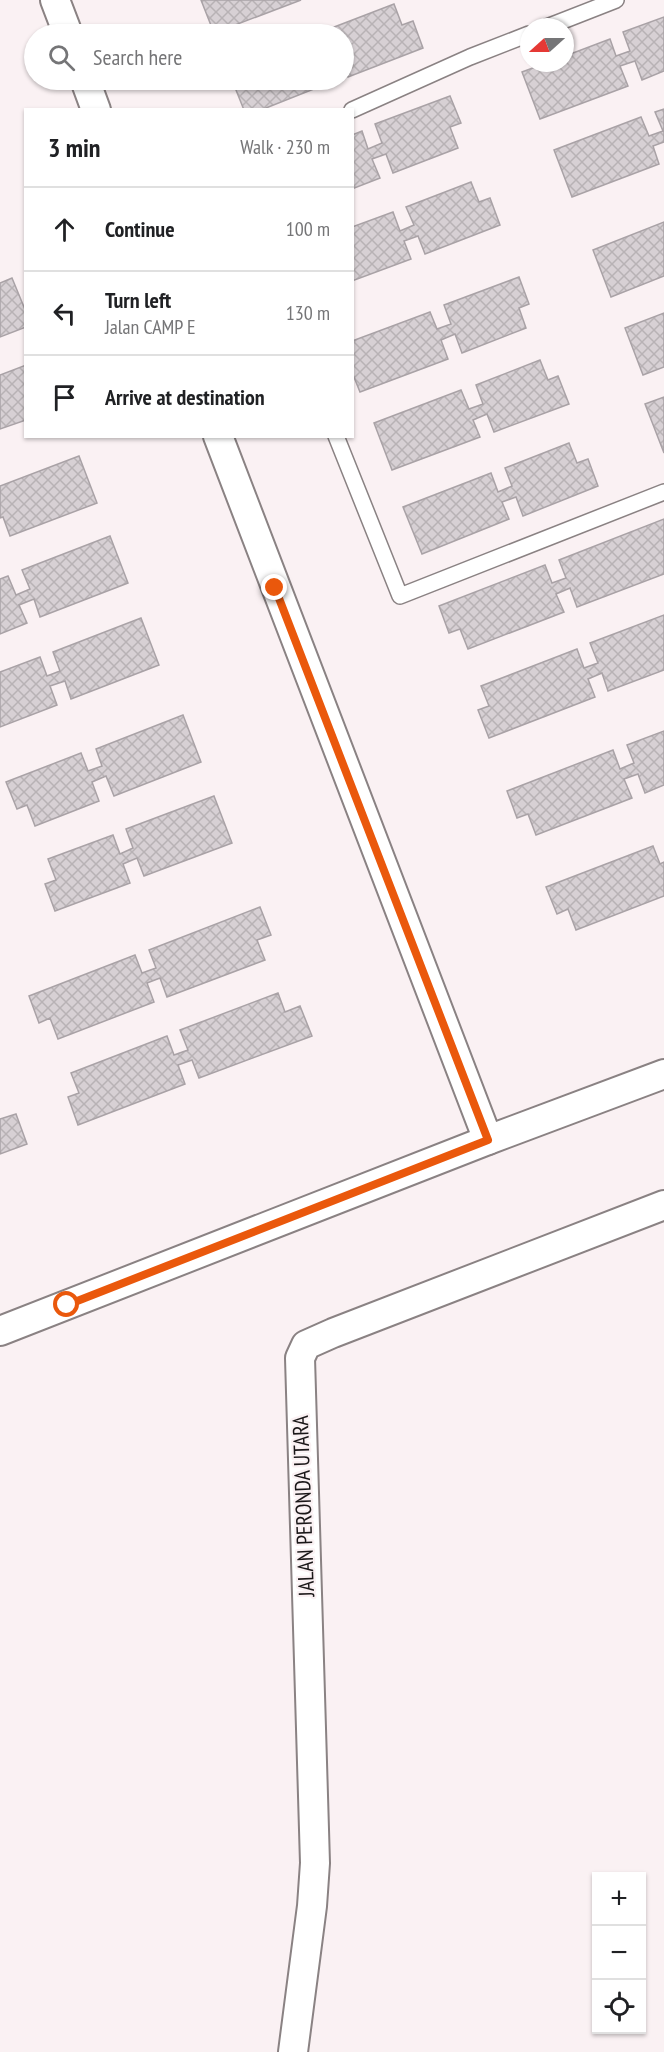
<!DOCTYPE html>
<html lang="en">
<head>
<meta charset="utf-8">
<style>
  body { margin:0; font-family:"PT Sans Narrow",sans-serif; background:#f6f6f6; color:#202124 }
  .controls { position:absolute; right:18px; bottom:18px; display:grid; overflow:hidden; border-radius:0px; box-shadow:0 2px 4px #0004 }
  .controls button { width:54px; height:54px; display:grid; place-items:center; padding:0; border:0; border-bottom:2px solid #e0e0e0; background:#fff; color:#202124; font:30px sans-serif }
  .compass { position:absolute; left:520px; top:18px; width:54px; height:54px; border-radius:50%; background:#fff; box-shadow:0 2px 4px #0004; rotate:249deg }
  .stop { position:absolute; width:18px; height:18px; margin:-14px; border:4px solid #ea580c; border-radius:50%; background:#fff }
  .stop.end { background:#ea580c; border-color:#fff; box-shadow:0 2px 6px #0008 }
  .list { margin:0; padding:0; list-style:none }
  h2 { display:flex; justify-content:space-between; align-items:center; height:78px; margin:0; padding:0 24px; font-size:26px }
  h2 small { font-size:20px; font-weight:400; color:#757577 }
  .list li { display:grid; grid-template-columns:39px 1fr auto; gap:18px; align-items:center; box-sizing:border-box; height:84px; padding:0 24px; border-top:2px solid #e0e0e0 }
  .list b { display:block; font-size:22px; white-space:nowrap }
  .list p { margin:0; font-size:20px; white-space:nowrap; color:#757577 }
  .list em { font-size:20px; font-style:normal; color:#757577 }
  .icon { flex:none; width:33px; height:33px; fill:none; stroke:currentColor; stroke-width:2; stroke-linecap:round; stroke-linejoin:round }
  .map { position:relative; flex:none; width:664px; height:2052px; overflow:hidden }
  .search { position:absolute; background:#fff; box-shadow:0 2px 4px #0004; left:24px; top:24px; width:330px; height:66px; display:flex; align-items:center; gap:15px; box-sizing:border-box; padding:0 21px; border-radius:33px; color:#757577; font-size:22px }
  .panel { position:absolute; background:#fff; box-shadow:0 2px 4px #0004; left:24px; top:108px; width:330px; height:330px; border-radius:0px }
  .map>svg:first-child { display:block }
  .building { fill:url(#building-cross-hatch); stroke:#a9a2a6; stroke-width:1.5 }
  .lines { fill:none; stroke-linecap:round; stroke-linejoin:round }
  .service-casing { stroke:#8a8283; stroke-width:18 }
  .minor-casing { stroke:#8a8283; stroke-width:32 }
  .service { stroke:#fff; stroke-width:15 }
  .minor { stroke:#fff; stroke-width:28 }
  .route { stroke:#ea580c; stroke-width:8 }
  .labels { text-anchor:middle; dominant-baseline:central; stroke-width:4.5; stroke-linejoin:round; paint-order:stroke }
  .street-label { font-size:22px; fill:#1a1718; stroke:#faf1f3 }
</style>
</head>
<body>
<div class="map">
<svg width="664" height="2052" viewBox="0 0 664 2052">
  <defs>
    <pattern id="building-cross-hatch" width="8" height="8" patternUnits="userSpaceOnUse" patternTransform="scale(1.5)"><rect width="8" height="8" fill="#d7d0d4"/><path d="M0 0l8 8M0 8l8-8" fill="none" stroke="#b8b2b5"/></pattern>
  </defs>
  <rect width="100%" height="100%" fill="#faf1f3"/>
  <g class="building">
    <polygon points="201,0 301,0 214,33"/>
    <polygon points="394,4 402,25 413,21 423,48 348,77 344,66 344,34 331,34 329,29"/>
    <polygon points="664,17 664,71 642,80 635,61 620,66 628,86 540,119 522,72 546,63 565,63 565,56 610,39 616,56 630,51 623,32"/>
    <polygon points="232,80 333,80 334,81 261,110 244,110"/>
    <polygon points="450,96 461,123 450,127 458,148 393,173 386,154 372,159 380,178 352,189 352,135 362,131 368,149 382,143 375,124"/>
    <polygon points="664,109 664,142 653,146 659,164 572,197 554,150 641,117 649,136 663,131 655,112"/>
    <polygon points="471,182 479,202 490,198 500,225 425,254 418,236 404,241 411,259 352,281 352,227 393,212 400,231 414,225 406,207"/>
    <polygon points="664,222 664,276 611,297 593,250"/>
    <polygon points="519,277 529,304 519,308 526,328 462,353 455,334 441,340 448,359 360,392 352,372 352,341 430,312 437,329 451,324 444,305"/>
    <polygon points="12,278 26,312 26,327 0,337 0,283"/>
    <polygon points="664,313 664,367 643,375 625,328"/>
    <polygon points="540,360 548,380 558,376 569,404 494,432 487,414 473,420 480,437 392,470 374,423 461,390 469,409 483,404 476,385"/>
    <polygon points="26,365 26,420 0,429 0,375"/>
    <polygon points="664,397 664,453 645,404"/>
    <polygon points="569,443 577,463 588,459 598,486 523,516 516,497 502,502 509,519 422,554 403,507 491,473 498,492 512,486 505,468"/>
    <polygon points="79,456 97,503 10,536 3,517 0,518 0,486"/>
    <polygon points="664,519 664,574 577,607 570,588 556,594 564,612 468,649 460,629 449,633 439,606 545,565 552,583 566,578 559,560"/>
    <polygon points="110,536 128,583 40,617 34,599 19,605 27,623 0,634 0,579 8,576 16,595 30,589 22,570"/>
    <polygon points="664,615 664,670 608,691 602,673 588,679 595,697 489,738 478,710 489,706 481,686 577,649 584,668 598,663 590,643"/>
    <polygon points="141,618 159,665 71,699 65,681 50,686 57,705 0,727 0,672 40,657 47,676 60,671 53,652"/>
    <polygon points="183,715 201,762 114,796 106,776 92,782 99,801 35,826 27,805 17,809 6,782 81,753 88,771 102,766 96,749"/>
    <polygon points="664,731 664,785 645,793 638,774 624,779 632,798 536,835 528,814 517,818 507,791 613,750 620,769 634,763 627,745"/>
    <polygon points="214,796 232,843 144,876 137,858 123,864 130,883 55,911 45,884 56,880 48,859 113,835 120,854 133,848 126,829"/>
    <polygon points="653,846 660,864 664,862 664,896 576,930 568,909 557,914 546,887"/>
    <polygon points="260,907 271,935 257,940 265,960 167,997 160,978 147,983 154,1002 58,1039 50,1018 39,1023 29,996 135,955 142,973 156,968 149,950"/>
    <polygon points="278,993 285,1012 300,1006 312,1036 199,1078 192,1060 178,1065 185,1084 78,1125 68,1097 79,1093 71,1073 167,1036 174,1055 188,1050 180,1030"/>
    <polygon points="16,1114 27,1144 0,1154 0,1119"/>
  </g>
  <g class="lines">
    <defs>
      <g id="service">
        <polyline points="547,27 616,0"/>
        <polyline points="352,110 470,57 529,34"/>
        <polyline points="336,436 400,596 664,492"/>
      </g>
      <g id="minor">
        <polyline points="55,0 68,34"/>
        <polyline points="85,80 96,110"/>
        <polyline points="218,436 488,1140"/>
        <polyline points="0,1331 488,1140 664,1074"/>
        <polyline points="293,2052 312,1906 315,1863 300,1358 306,1345 333,1333 664,1205"/>
      </g>
    </defs>
    <use href="#service" class="service-casing"/>
    <use href="#minor" class="minor-casing"/>
    <use href="#service" class="service"/>
    <use href="#minor" class="minor"/>
  </g>
  <g class="lines">
    <polyline class="route" points="67,1305 488,1140 275,588"/>
  </g>
  <g class="labels">
    <g class="street-label">
      <text transform="translate(303 1506) rotate(-92)">JALAN PERONDA UTARA</text>
    </g>
  </g>
</svg>
<div class="controls">
<button>+</button>
<button>−</button>
<button><svg class="icon" aria-label="locate" viewBox="0 0 24 24"><circle cx="12" cy="12" r="6"/><path d="M12 2v4M12 18v4M2 12h4M18 12h4"/></svg></button>
</div>
<svg class="compass" viewBox="-18 -18 36 36"><path d="M0-13l5 13h-10z" fill="#e53935"/><path d="M0 13l5-13h-10z" fill="#757577"/></svg>
<div class="stop" style="left:67px;top:1305px"></div>
<div class="stop end" style="left:275px;top:588px"></div>
<div class="search"><svg class="icon" aria-label="search" viewBox="0 0 24 24"><circle cx="10" cy="10" r="6"/><path d="M15 15l6 6"/></svg>Search here</div>
<section class="panel">
<h2>3 min<small>Walk · 230 m</small></h2>
<ul class="list">
<li><svg class="icon" aria-label="ahead" viewBox="0 0 24 24"><path d="M12 20V5M6 11l6-6 6 6"/></svg><div><b>Continue</b></div><em>100 m</em></li>
<li><svg class="icon" aria-label="left" viewBox="0 0 24 24"><path d="M17 20v-9H6M10 6l-5 5 5 5"/></svg><div><b>Turn left</b><p>Jalan CAMP E</p></div><em>130 m</em></li>
<li><svg class="icon" aria-label="arrive" viewBox="0 0 24 24"><path d="M6 21V4h12l-3 4 3 4H6"/></svg><div><b>Arrive at destination</b></div></li>
</ul>
</section>
</div>
</body>
</html>
